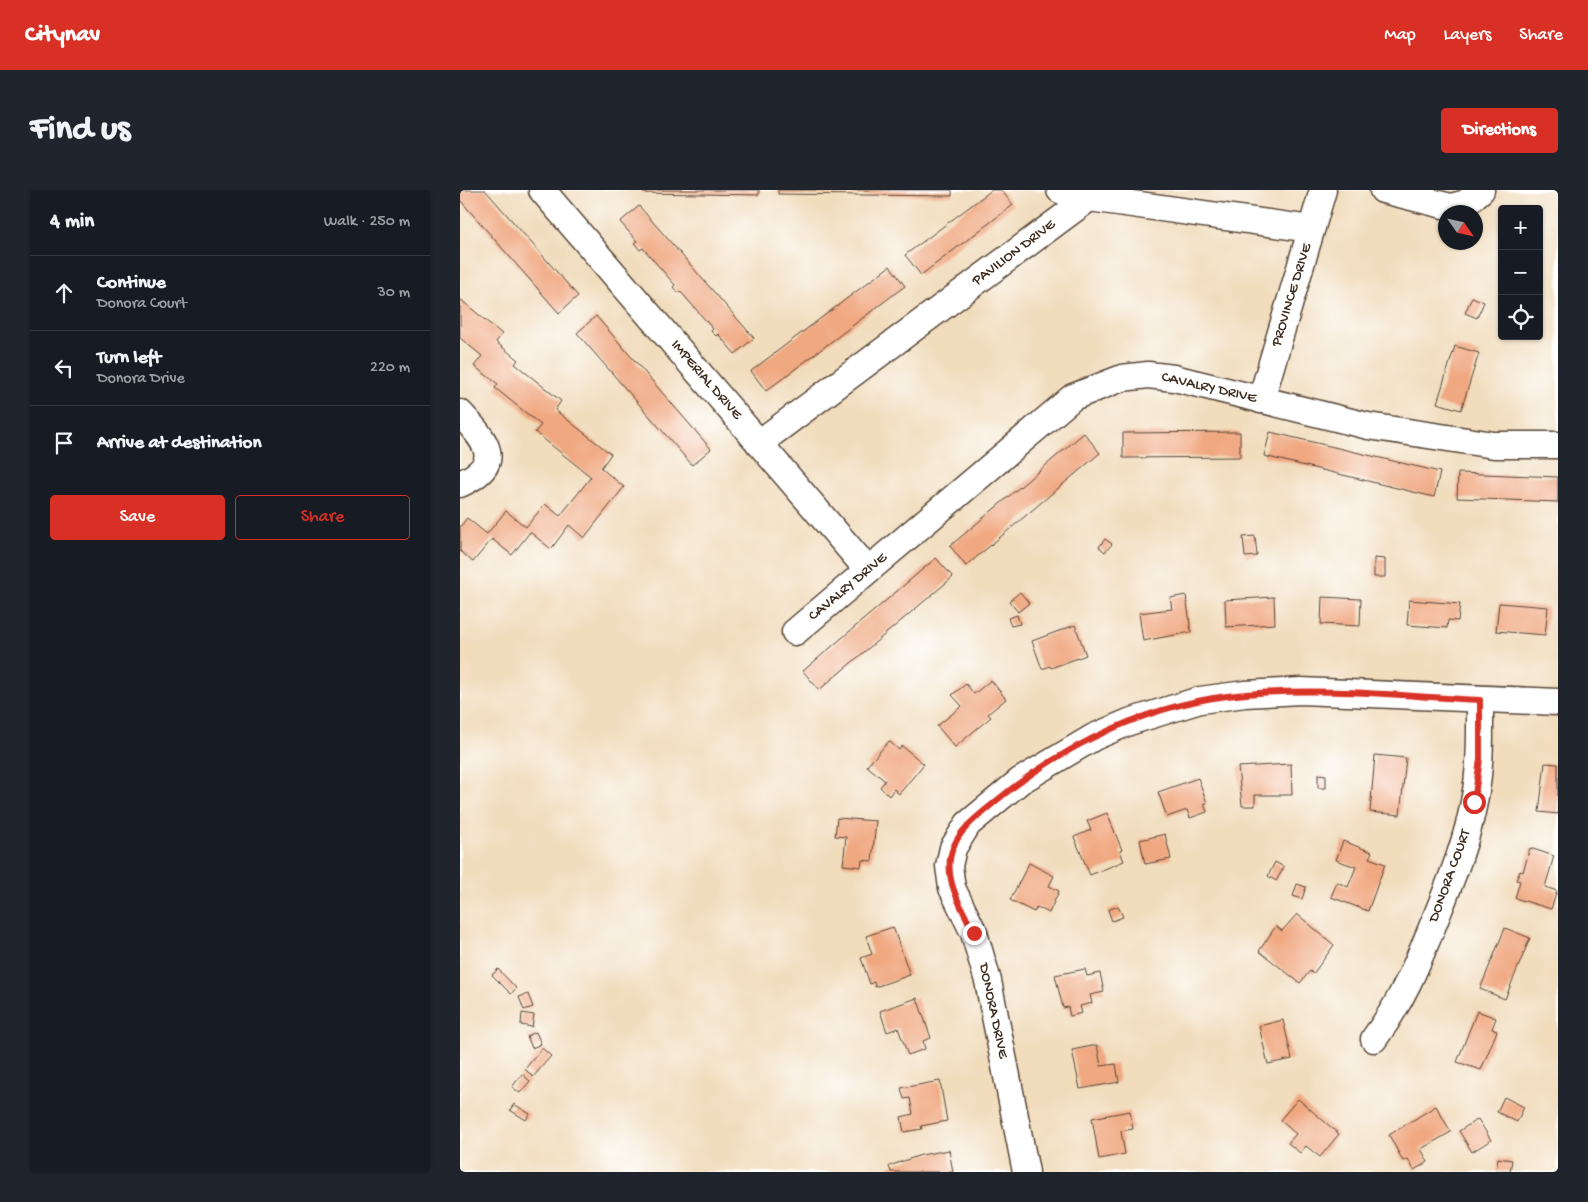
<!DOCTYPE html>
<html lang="en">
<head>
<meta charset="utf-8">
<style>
  body { margin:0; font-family:"Gochi Hand",sans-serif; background:#20242c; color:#f1f3f6 }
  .controls { position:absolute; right:15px; top:15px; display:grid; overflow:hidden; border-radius:5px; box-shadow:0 1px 4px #0004 }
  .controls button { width:45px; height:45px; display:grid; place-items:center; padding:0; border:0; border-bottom:1px solid #363941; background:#171b24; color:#f1f3f6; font:25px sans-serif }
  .compass { position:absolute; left:978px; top:15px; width:45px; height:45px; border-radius:50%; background:#171b24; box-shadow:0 1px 4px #0004; rotate:124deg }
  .stop { position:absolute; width:15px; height:15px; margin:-11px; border:4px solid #d93025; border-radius:50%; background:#fff }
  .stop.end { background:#d93025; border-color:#fff; box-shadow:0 1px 5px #0008 }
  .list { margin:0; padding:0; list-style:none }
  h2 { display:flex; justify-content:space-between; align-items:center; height:65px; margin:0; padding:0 20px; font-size:21px }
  h2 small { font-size:16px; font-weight:400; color:#9ea1a6 }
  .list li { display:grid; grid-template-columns:32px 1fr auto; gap:15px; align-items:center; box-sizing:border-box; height:75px; padding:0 20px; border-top:1px solid #363941 }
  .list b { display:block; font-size:19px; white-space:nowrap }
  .list p { margin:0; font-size:16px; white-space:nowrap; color:#9ea1a6 }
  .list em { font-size:16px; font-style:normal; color:#9ea1a6 }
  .actions { display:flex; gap:10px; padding:15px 20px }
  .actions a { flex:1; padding:11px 0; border:1px solid #d93025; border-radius:5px; text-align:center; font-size:18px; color:#d93025 }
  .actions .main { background:#d93025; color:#fff }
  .icon { flex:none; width:28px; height:28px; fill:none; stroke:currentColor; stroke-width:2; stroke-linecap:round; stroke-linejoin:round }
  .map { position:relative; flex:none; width:1098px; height:982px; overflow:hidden; border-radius:5px }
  header { display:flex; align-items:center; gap:30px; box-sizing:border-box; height:70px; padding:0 25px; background:#d93025; color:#fff }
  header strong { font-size:24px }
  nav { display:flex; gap:28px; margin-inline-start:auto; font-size:18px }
  .intro { display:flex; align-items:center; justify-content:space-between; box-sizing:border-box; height:120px; padding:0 30px }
  h1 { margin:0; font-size:35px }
  .button { padding:12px 22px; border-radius:5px; background:#d93025; color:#fff; font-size:18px; font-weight:700 }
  main { display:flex; gap:30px; padding:0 30px }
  aside { flex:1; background:#171b24; border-radius:5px; box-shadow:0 1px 4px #0004 }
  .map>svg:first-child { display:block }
  .building { fill:#f0a881 }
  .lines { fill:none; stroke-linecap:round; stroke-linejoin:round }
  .minor-casing { stroke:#564536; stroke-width:29 }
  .minor { stroke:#fff; stroke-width:26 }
  .route { stroke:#d93025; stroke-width:6 }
  .labels { text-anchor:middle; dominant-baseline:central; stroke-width:4; stroke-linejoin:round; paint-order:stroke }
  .street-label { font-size:15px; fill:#3b2a1e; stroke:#fff }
</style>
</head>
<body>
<header>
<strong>Citynav</strong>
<nav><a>Map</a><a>Layers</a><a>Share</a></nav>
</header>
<div class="intro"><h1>Find us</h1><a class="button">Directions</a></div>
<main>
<aside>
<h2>4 min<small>Walk · 250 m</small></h2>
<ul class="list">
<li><svg class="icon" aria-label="ahead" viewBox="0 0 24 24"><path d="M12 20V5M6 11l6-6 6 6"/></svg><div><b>Continue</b><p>Donora Court</p></div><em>30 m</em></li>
<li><svg class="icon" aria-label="left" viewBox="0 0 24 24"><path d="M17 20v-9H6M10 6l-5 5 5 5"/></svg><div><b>Turn left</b><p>Donora Drive</p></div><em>220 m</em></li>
<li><svg class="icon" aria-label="arrive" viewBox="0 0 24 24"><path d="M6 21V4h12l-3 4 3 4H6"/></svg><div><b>Arrive at destination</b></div></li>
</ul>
<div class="actions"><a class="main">Save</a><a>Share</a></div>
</aside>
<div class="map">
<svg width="1098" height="982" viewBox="0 0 1098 982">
  <rect width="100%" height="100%" fill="#fff"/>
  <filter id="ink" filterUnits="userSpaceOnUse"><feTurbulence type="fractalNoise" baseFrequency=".02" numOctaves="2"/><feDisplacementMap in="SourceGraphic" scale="10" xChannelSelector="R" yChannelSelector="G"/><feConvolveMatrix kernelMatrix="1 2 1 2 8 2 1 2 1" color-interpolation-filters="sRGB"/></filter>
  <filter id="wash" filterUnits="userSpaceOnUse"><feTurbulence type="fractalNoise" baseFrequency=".0096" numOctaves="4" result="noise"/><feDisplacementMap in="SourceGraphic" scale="20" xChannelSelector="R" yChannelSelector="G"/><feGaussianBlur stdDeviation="1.12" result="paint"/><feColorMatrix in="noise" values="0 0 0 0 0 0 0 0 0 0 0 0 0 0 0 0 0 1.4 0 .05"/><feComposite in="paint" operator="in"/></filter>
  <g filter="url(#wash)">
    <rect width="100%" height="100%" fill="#f1dcbc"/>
    <g id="blocks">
      <g class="building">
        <polygon points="0,0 25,0 118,106 99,123 0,10"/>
        <polygon points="183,0 299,0 299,5 183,3"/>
        <polygon points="318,0 492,0 492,6 318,4"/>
        <polygon points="532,0 541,0 553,15 461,85 445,65"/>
        <polygon points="179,16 294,148 275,164 258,144 256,146 251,141 253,139 220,101 218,103 213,97 215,95 183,58 180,60 174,53 177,51 160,32"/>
        <polygon points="430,76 445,96 306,201 291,181"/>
        <polygon points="1012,107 1024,112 1017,128 1005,123"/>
        <polygon points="0,109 42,144 36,152 58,170 55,174 101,211 95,220 151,264 141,278 164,297 124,348 109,335 91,359 70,342 52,365 32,349 13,372 0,361 0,337 7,328 27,344 46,321 66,337 85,314 100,326 131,287 75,242 81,235 35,198 38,194 14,176 22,166 0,148"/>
        <polygon points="136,126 251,259 232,275 117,143"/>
        <polygon points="995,156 1019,163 1001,220 977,213"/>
        <polygon points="780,242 780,267 663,268 663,243"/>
        <polygon points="810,242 980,282 974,307 804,266"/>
        <polygon points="624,243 640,263 506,376 490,356"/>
        <polygon points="998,283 1098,287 1098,312 997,308"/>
        <polygon points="795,346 797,366 785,367 783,347"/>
        <polygon points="645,349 652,354 645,362 639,357"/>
        <polygon points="476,368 493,387 359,500 343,481"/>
        <polygon points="914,368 925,369 925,387 914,387"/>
        <polygon points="560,402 569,413 558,422 549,411"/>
        <polygon points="726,405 731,442 683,451 679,423 712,419 710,408"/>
        <polygon points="814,407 815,434 766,437 765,410"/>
        <polygon points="862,407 901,409 900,436 861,434"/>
        <polygon points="949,410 1000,414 998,431 988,430 987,438 947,435"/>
        <polygon points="1039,413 1088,417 1085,445 1036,441"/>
        <polygon points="557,425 560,434 551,436 548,428"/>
        <polygon points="615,435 626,465 591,478 590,476 582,479 572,451"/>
        <polygon points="531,490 546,509 528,524 531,527 495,557 477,536 502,516 492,505 506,494 514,504"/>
        <polygon points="429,551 439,560 442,556 464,574 439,604 434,599 429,606 420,597 425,591 407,576"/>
        <polygon points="915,565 946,568 940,625 910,622"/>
        <polygon points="1085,573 1098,574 1098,624 1079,622"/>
        <polygon points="831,574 832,605 795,605 795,616 782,616 778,577"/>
        <polygon points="858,584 866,585 866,598 858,598"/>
        <polygon points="738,588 747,613 744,614 747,622 730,628 727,620 707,627 698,602"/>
        <polygon points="647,623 662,660 660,661 664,671 630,685 614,647 631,640 627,631"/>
        <polygon points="377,628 416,631 412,671 402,670 401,677 383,675 386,647 375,646"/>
        <polygon points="705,644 711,669 685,674 680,650"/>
        <polygon points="883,651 912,662 909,668 925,674 908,721 871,707 877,692 888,697 896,677 876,670"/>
        <polygon points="1070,658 1094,666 1085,697 1097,701 1091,719 1055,708 1060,691 1056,690 1060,681 1063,682"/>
        <polygon points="815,672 824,677 816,691 808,686"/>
        <polygon points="569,673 594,686 589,696 599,701 589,723 577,717 574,722 550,710"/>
        <polygon points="837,694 846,697 842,709 833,706"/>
        <polygon points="658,716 663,727 652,731 648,720"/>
        <polygon points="837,724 874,755 853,784 850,781 840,793 799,761 816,736 822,741"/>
        <polygon points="433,737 450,785 415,797 414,792 410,794 401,768 412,764 406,746"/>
        <polygon points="1045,738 1070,748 1045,809 1020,799"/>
        <polygon points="38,779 56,798 51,804 32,785"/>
        <polygon points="625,779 627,786 640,783 644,802 630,805 632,813 620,816 622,823 610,826 608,817 603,818 595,785"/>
        <polygon points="68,804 73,817 64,820 59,807"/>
        <polygon points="457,808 471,848 463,851 465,859 448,865 438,838 427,842 420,821"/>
        <polygon points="1017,821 1036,828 1032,839 1037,841 1021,880 997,872"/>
        <polygon points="62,823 74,825 72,837 61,835"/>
        <polygon points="823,830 832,869 808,874 799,836"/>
        <polygon points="76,842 81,854 72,858 67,846"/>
        <polygon points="637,855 641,876 656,874 659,892 620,899 612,860"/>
        <polygon points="82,858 91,866 73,887 65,879"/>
        <polygon points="62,884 70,891 60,903 52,897"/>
        <polygon points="480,891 487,931 461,936 462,939 444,942 441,927 453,924 450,908 444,909 441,898"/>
        <polygon points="1044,907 1064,917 1057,932 1037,922"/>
        <polygon points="838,909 879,944 860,967 846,956 840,963 828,953 836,944 820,930"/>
        <polygon points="54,914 70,924 66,930 50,920"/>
        <polygon points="976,916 991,942 961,959 968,972 954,980 948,969 943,971 929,945"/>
        <polygon points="670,921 673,939 661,941 665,964 639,969 632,928"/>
        <polygon points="1018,929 1031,950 1012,962 999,941"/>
        <polygon points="489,960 493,982 431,982 429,976 461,965"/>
        <polygon points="1038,968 1052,970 1050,982 1036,981"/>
      </g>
    </g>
  </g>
  <g filter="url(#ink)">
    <use href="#blocks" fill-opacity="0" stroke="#564536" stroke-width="1"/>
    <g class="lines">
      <defs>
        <g id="minor">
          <polyline points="82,0 408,380"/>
          <polyline points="600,0 615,7 629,8"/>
          <polyline points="923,0 991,17 1006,13 1021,0"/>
          <polyline points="801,210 863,0"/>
          <path d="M0,223C25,250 47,273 0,294"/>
          <polyline points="299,253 629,8 851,39"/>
          <polyline points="335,442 613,207 662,188 688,185 714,188 908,236 1034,255 1098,255"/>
          <path d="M914,849C945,807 959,769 979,720C993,685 1007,650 1014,612C1021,578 1020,544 1020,510"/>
          <polyline points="566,982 528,791 514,743 492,698 489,676 493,658 508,634 560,591 634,547 669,532 740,510 785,504 841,501 1098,512"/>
        </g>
      </defs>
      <use href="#minor" class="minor-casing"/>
      <use href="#minor" class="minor"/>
    </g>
  </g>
  <g class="lines" filter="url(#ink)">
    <path class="route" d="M514,743C502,718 481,687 493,658C501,637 520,625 536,611C606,553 695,511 786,504C864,497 943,506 1020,510V569L1014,612"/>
  </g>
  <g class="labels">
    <g class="street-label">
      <text transform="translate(554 63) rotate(-37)">PAVILION DRIVE</text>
      <text transform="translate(832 105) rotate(-73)">PROVINCE DRIVE</text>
      <text transform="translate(246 190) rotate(49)">IMPERIAL DRIVE</text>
      <text transform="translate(749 198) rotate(13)">CAVALRY DRIVE</text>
      <text transform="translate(388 397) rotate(-40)">CAVALRY DRIVE</text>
      <text transform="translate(990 686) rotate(-70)">DONORA COURT</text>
      <text transform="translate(533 821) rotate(78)">DONORA DRIVE</text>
    </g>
  </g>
</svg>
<div class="controls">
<button>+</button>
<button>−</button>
<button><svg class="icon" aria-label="locate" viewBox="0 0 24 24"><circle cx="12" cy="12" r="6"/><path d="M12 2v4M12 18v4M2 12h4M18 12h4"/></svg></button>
</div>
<svg class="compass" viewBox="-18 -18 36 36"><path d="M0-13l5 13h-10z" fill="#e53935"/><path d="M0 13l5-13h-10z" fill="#9ea1a6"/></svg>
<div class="stop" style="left:1014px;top:612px"></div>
<div class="stop end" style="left:514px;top:743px"></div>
</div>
</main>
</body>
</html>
